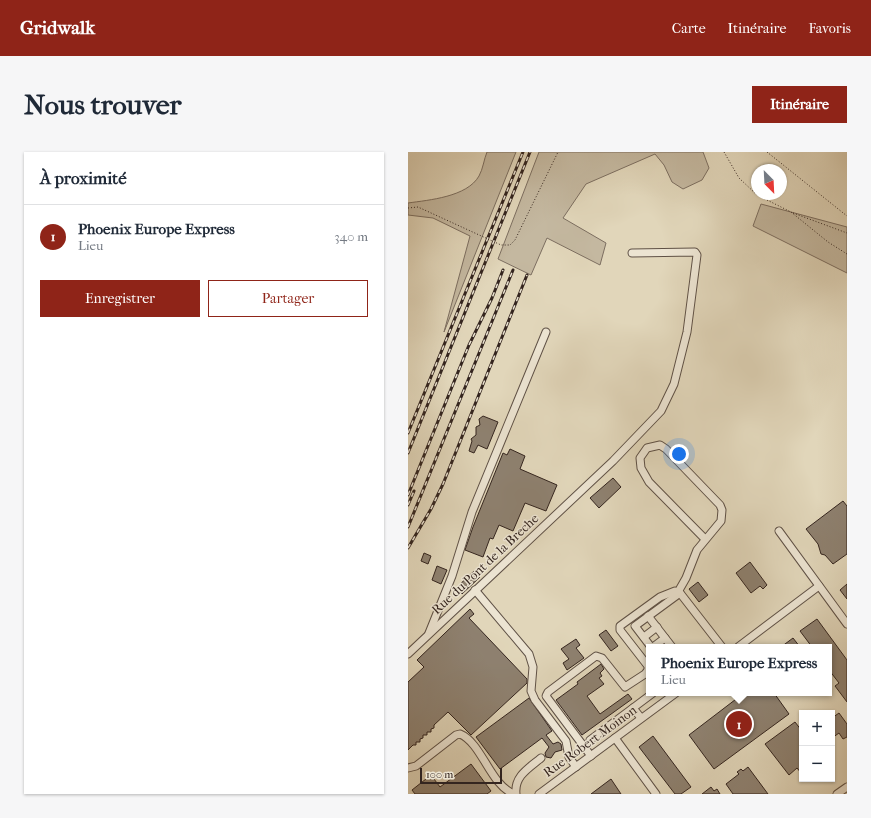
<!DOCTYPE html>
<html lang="fr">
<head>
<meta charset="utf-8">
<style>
  body { margin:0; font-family:"IM FELL French Canon",serif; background:#f6f6f7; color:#1f2937 }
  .controls { position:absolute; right:12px; bottom:12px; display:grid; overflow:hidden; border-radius:0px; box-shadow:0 1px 3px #0004 }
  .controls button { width:36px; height:36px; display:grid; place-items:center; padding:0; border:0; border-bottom:1px solid #e0e1e3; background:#fff; color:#1f2937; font:20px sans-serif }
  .compass { position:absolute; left:343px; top:12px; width:36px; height:36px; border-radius:50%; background:#fff; box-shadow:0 1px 3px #0004; rotate:156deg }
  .scale { position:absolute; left:12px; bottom:10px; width:82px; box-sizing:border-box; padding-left:4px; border:2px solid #34251f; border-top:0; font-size:11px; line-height:14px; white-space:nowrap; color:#34251f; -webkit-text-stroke:3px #ece4d2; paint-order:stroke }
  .you { position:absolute; left:271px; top:302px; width:14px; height:14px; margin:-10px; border:3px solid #fff; border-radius:50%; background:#1a73e8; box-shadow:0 0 0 6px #1a73e833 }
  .badge { display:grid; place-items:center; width:26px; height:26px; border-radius:50%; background:#8f2418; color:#fff; font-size:13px; font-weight:700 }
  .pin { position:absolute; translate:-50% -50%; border:2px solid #fff; box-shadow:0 1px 4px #0006 }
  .popup { position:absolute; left:238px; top:492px; width:186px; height:52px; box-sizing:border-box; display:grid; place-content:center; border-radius:0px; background:#fff; filter:drop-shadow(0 1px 3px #0005); font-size:13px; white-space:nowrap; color:#747a83 }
  .popup b { font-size:15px; color:#1f2937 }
  .popup::after { content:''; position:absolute; left:50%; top:100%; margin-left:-8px; border:8px solid transparent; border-top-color:#fff }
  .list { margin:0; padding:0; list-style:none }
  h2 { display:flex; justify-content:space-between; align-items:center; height:52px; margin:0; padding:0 16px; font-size:17px }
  h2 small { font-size:13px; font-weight:400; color:#747a83 }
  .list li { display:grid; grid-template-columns:26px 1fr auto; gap:12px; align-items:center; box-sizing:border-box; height:64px; padding:0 16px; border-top:1px solid #e0e1e3 }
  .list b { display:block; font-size:15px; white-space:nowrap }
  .list p { margin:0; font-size:13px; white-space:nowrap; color:#747a83 }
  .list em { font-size:13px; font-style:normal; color:#747a83 }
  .actions { display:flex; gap:8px; padding:12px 16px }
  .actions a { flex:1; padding:9px 0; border:1px solid #8f2418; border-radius:0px; text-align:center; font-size:14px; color:#8f2418 }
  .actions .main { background:#8f2418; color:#fff }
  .map { position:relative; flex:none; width:439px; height:642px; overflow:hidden; border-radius:0px }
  header { display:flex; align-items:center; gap:24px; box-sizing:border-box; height:56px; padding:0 20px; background:#8f2418; color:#fff }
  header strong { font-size:19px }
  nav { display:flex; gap:22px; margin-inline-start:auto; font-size:14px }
  .intro { display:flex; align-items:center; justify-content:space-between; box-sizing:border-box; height:96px; padding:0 24px }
  h1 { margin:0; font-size:28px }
  .button { padding:10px 18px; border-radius:0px; background:#8f2418; color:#fff; font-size:14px; font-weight:700 }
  main { display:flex; gap:24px; padding:0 24px }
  aside { flex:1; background:#fff; border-radius:0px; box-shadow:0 1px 3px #0004 }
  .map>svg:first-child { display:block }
  .green { fill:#c4b8a0; stroke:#7c6e60 }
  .building { fill:#8e8170; stroke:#34251f }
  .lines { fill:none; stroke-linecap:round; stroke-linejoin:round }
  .minor-casing { stroke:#5f5146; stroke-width:9 }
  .path { stroke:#34251f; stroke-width:1; stroke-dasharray:1 2; stroke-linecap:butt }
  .minor { stroke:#ece4d2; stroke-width:7 }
  .rail-casing { stroke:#34251f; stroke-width:3 }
  .rail { stroke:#ece4d2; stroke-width:1.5; stroke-dasharray:4.5; stroke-linecap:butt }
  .labels { text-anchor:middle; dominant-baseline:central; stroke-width:3; stroke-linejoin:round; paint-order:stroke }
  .street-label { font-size:13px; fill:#34251f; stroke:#ece4d2 }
</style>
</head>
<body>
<header>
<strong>Gridwalk</strong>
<nav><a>Carte</a><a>Itinéraire</a><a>Favoris</a></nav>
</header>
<div class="intro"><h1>Nous trouver</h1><a class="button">Itinéraire</a></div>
<main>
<aside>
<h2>À proximité<small></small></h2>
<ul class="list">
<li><span class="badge">1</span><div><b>Phoenix Europe Express</b><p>Lieu</p></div><em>340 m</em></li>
</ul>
<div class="actions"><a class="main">Enregistrer</a><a>Partager</a></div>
</aside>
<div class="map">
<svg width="439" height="642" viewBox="0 0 439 642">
  <rect width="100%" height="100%" fill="#e1d6ba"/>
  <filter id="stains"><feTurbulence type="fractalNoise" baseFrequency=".005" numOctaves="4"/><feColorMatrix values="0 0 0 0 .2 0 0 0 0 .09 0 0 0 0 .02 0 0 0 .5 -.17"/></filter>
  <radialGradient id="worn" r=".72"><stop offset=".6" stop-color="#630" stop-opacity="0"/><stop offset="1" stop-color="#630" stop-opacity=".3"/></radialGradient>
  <g class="green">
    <path d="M79,0H108L36,180L62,84L25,66L0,63V51C21,48 59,45 71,24C75,17 76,7 79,0Z"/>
    <polygon points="131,0 295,0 301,16 294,28 275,37 264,30 256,13 247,2 178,32 155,66 198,91 192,113 139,86 123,123 90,107"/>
    <polygon points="353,52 439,75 439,121 345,74"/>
  </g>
  <g class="building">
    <polygon points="75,264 90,270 79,297 70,293 66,301 61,299 64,289 63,287 68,283 68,275 72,273 71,267"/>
    <polygon points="102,297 117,304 112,317 149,333 138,359 117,351 105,379 91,373 85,387 82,386 75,405 57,398 65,375 95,301 99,303"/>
    <polygon points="205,326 213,335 191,356 182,346"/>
    <polygon points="435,349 439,354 439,402 425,412 417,403 413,402 410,392 398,377"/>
    <polygon points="16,401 23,404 20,412 13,409"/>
    <polygon points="342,410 359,433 355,437 352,434 343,441 328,421"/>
    <polygon points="29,414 39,418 33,432 24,428"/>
    <polygon points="66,419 72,425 54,442 48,436"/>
    <polygon points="290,430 300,443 291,450 281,437"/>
    <polygon points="439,432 439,447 432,438"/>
    <polygon points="62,457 66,462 61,466 119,527 119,531 63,583 40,560 26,573 26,576 23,577 23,580 19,580 19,583 15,583 15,586 12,587 12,590 8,590 8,593 5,593 0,598 0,530 16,515 9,508"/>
    <polygon points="409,467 439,508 439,550 427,534 431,531 421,518 421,495 404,495 392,479"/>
    <polygon points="198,478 210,494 203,499 191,483"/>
    <polygon points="385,486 392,495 373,495"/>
    <polygon points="168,487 172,493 168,496 176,506 159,518 155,511 161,507 153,497"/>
    <polygon points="193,512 196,517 192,521 194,524 191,526 196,532 179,544 192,562 220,542 224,547 174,583 148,548 170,532 169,530"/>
    <polygon points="336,541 366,541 381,562 306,617 281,583"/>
    <polygon points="121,546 144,579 138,583 145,592 150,590 153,592 154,598 147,600 143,606 138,605 137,601 141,595 134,586 92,617 68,585"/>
    <polygon points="431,561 439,572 439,585 435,587 431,581 424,586 424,566"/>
    <polygon points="387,570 394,579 394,622 389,616 381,623 357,592"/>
    <polygon points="245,584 283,635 273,642 267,642 231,595"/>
    <polygon points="63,612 83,639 79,642 7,642 4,638 23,623 32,635"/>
    <polygon points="340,615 360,642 325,642 318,632 331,622 329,620 333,617 335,619"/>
    <polygon points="203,627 213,642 183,642"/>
    <polygon points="303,635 306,639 309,637 312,642 294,642"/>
  </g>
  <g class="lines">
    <defs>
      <g id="minor">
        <polyline points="371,379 439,472"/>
        <polyline points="67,438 121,502 125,515 123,539 127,548 158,589 161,605 168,615"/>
        <polyline points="270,440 278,426 289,398 313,369 314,358 312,353 258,297 252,293 239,296 232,306 233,316 241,330 297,387"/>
        <polyline points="240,464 264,495"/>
        <polyline points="21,481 44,424 64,360 138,180"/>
        <polyline points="236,485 249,475"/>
        <polyline points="243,495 227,474 272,441"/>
        <polyline points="245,495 257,486"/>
        <polyline points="330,495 411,434"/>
        <polyline points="0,502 205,309 253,259 266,232 279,180 289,103 287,100 224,101"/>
        <polyline points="225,556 245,541"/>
        <polyline points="207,586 248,642"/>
        <polyline points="182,588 225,556 233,566"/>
        <polyline points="183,604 138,544 140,540 188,504 194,506 217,535 237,522 240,518 240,514 212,478 212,474 252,445 267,439 272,441 314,495"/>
        <path d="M0,616L8,614L48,583L52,582C74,591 82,633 106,642"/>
        <path d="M108,642C106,624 121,616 133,606"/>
        <polyline points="131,642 268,541"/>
        <polyline points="429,642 439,635"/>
      </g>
    </defs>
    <use href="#minor" class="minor-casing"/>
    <g class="path">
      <polyline points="316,0 331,26 349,43 383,60 420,90 439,102"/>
      <polyline points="359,0 439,64"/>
      <polyline points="0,56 10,55 93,93 102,93 107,88 150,0"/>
      <polyline points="385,61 439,81"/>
      <polyline points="321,495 324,493"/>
    </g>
    <use href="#minor" class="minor"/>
    <defs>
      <g id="rail">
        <polyline points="0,281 115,0"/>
        <polyline points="0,301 122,0"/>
        <polyline points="0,343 61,193 84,146 95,118"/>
        <polyline points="0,353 6,339"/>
        <polyline points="0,375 105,118"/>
        <polyline points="0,396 23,357 35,332 119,123"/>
      </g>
    </defs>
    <use href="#rail" class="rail-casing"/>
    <use href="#rail" class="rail"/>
  </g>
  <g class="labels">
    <g class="street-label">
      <text transform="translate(77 412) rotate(-43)">Rue du Pont de la Breche</text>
      <text transform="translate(182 589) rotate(-36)">Rue Robert Moinon</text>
    </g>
  </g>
  <rect width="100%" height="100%" filter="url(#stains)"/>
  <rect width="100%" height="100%" fill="url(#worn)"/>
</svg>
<div class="controls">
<button>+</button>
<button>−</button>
</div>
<svg class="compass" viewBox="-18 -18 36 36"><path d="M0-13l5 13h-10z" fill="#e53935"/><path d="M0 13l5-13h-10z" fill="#747a83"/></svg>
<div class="scale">100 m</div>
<div class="you"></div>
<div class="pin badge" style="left:331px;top:572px">1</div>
<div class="popup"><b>Phoenix Europe Express</b>Lieu</div>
</div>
</main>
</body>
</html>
